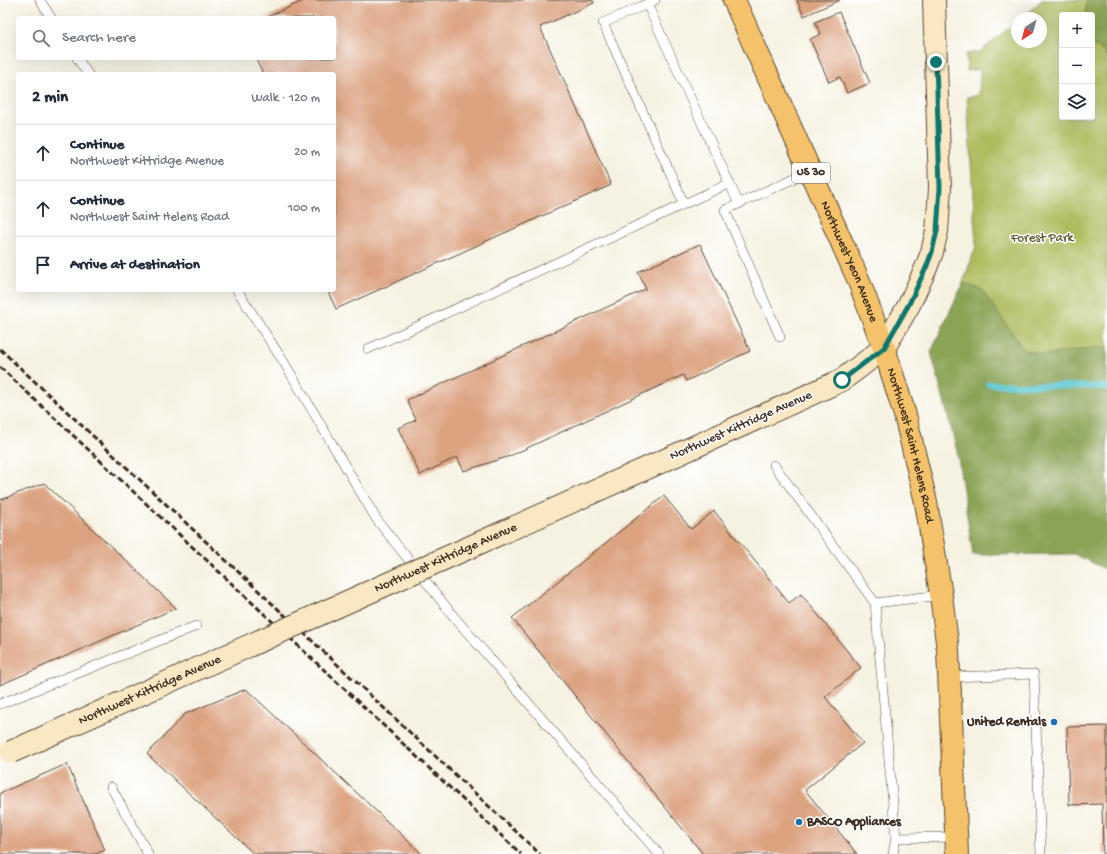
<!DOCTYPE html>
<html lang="en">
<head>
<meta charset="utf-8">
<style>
  body { margin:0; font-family:"Gochi Hand",sans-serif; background:#f2f2f3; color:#1f2937 }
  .controls { position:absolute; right:12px; top:12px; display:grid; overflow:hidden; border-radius:4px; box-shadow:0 4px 16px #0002 }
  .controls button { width:36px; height:36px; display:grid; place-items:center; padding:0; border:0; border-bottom:1px solid #e0e1e3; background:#fff; color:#1f2937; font:20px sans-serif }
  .compass { position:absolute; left:1011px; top:12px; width:36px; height:36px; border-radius:50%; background:#fff; box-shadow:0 4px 16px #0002; rotate:216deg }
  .stop { position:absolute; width:12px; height:12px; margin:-9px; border:3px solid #0f766e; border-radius:50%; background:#fff }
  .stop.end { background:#0f766e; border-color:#fff; box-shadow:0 1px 4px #0008 }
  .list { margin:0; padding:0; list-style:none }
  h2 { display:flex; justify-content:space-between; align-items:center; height:52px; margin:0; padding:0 16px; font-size:17px }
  h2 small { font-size:13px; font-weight:400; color:#747a83 }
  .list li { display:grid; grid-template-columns:26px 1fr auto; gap:12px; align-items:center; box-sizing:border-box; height:56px; padding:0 16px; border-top:1px solid #e0e1e3 }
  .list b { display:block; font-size:15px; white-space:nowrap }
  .list p { margin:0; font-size:13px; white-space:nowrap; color:#747a83 }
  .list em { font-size:13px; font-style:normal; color:#747a83 }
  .icon { flex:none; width:22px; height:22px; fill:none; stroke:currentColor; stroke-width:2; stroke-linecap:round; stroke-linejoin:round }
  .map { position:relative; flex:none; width:1107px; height:854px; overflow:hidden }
  .search { position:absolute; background:#fff; box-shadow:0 4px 16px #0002; left:16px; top:16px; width:320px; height:44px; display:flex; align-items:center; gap:10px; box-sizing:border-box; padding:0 14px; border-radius:4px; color:#747a83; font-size:15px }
  .panel { position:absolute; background:#fff; box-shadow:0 4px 16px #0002; left:16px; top:72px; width:320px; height:220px; border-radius:4px }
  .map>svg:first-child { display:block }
  .green { fill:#aebb5d; stroke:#74723e; fill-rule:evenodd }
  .forest { fill:#8aa354; stroke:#626639 }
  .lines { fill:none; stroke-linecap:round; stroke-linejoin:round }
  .stream { stroke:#5ac7d1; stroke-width:6 }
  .building { fill:#dca381 }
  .service-casing { stroke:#57483b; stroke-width:10 }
  .secondary-casing { stroke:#57483b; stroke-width:24 }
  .trunk-casing { stroke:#57483b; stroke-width:24 }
  .service { stroke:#fff; stroke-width:9 }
  .secondary { stroke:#fae7c3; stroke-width:22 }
  .trunk { stroke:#f3c26a; stroke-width:22 }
  .rail { stroke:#3b2a1e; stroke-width:3; stroke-dasharray:6 3; stroke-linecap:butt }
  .secondary-bridge-casing { stroke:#57483b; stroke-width:24; stroke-linecap:butt }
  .secondary-bridge { stroke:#fae7c3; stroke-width:22 }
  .route { stroke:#0f766e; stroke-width:5 }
  .poi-dot { fill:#1f6fb2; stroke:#fff; stroke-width:1.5 }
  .labels { text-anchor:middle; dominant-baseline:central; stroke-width:3; stroke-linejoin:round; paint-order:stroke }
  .shield { fill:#fff; stroke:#766a62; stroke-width:1 }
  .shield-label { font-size:12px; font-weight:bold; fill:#3b2a1e }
  .park-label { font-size:13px; fill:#635d34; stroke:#fff }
  .street-label { font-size:13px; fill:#3b2a1e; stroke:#fff }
  .poi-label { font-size:13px; font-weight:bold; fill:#3b2a1e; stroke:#fff; text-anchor:end }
</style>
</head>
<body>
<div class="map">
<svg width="1107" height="854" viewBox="0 0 1107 854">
  <rect width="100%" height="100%" fill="#fff"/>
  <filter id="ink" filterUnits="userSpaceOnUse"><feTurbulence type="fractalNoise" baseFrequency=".025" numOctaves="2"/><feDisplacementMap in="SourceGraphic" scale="8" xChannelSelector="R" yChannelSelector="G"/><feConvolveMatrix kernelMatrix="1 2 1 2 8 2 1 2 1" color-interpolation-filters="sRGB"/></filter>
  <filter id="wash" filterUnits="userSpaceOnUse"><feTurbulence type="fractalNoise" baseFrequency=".012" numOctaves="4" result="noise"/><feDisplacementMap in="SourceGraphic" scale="16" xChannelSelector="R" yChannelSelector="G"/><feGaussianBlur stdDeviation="0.9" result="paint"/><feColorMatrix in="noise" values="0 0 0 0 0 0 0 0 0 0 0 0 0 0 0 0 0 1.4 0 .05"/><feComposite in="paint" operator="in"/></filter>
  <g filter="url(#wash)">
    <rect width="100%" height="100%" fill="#f6f2e2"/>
    <path class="green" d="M1042,0H1107V504L976,288L963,283L976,246L967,97L979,95L980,69L967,71L966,54L980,52L1017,21V42H1041V18H1021ZM1062,15H1092V117H1062Z"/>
    <g class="forest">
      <polygon points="1087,0 1107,0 1107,57 1100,48 1092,45 1092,15 1085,15"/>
      <polygon points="963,283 982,290 1024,350 1046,355 1096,347 1107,348 1107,570 1074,554 973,555 957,451 931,352"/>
    </g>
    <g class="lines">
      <polyline class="stream" points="988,384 1107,387"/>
    </g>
    <g id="blocks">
      <g class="building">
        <polygon points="305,0 592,0 594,3 540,27 611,185 336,309 327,290 334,290 334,74 263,74 255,58 334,58 334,18 265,18"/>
        <polygon points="797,0 840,0 804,16"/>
        <polygon points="839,12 870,83 847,93 840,77 829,82 810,39 821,34 815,22"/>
        <polygon points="700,244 750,351 686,381 683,375 510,456 464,471 457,457 420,475 398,428 416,420 407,400 646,289 638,272"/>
        <polygon points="44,483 176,608 0,685 0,500"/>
        <polygon points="664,496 691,529 714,511 789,603 801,594 861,668 825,697 863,743 805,790 857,854 703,854 512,618"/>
        <polygon points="246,689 422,854 254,854 147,754 185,714"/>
        <polygon points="1107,726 1107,854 1103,854 1102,804 1069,805 1067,727"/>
        <polygon points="67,764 105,850 96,854 0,854 0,793"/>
      </g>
    </g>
  </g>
  <g filter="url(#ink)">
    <use href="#blocks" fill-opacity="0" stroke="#57483b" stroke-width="1"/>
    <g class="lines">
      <defs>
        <g id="service">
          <polyline points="40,0 51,18"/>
          <polyline points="655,0 647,4 739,204"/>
          <polyline points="647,4 603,23 684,204"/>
          <polyline points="77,58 88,74"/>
          <polyline points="237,290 285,364 377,520 455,618 659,854"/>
          <polyline points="780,337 725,210 810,171"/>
          <polyline points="368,349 730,183"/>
          <polyline points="774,465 875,603 896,838 893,854"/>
          <polyline points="875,603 941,595"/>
          <polyline points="949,677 1034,674 1041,854"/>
          <polyline points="0,704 196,626"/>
          <polyline points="111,787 148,854"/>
          <polyline points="896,838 956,837"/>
        </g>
        <polyline id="secondary" points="674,456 842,380 884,348 909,305 926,268 932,252 937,231 940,188 934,0"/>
        <g id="trunk">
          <path id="s1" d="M734,0L858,279L884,348L905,415L926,502L941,595L948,650L957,854"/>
        </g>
      </defs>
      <use href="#service" class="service-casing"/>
      <use href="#secondary" class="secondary-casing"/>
      <use href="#trunk" class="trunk-casing"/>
      <use href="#service" class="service"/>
      <use href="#secondary" class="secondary"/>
      <use href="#trunk" class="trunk"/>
      <g class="rail">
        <polyline points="0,349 540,854"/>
        <polyline points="0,367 521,854"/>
      </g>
      <defs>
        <g id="secondary-bridge">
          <path id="s2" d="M11,752L674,456"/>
        </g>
      </defs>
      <use href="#secondary-bridge" class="secondary-bridge-casing"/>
      <use href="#secondary-bridge" class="secondary-bridge"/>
    </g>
  </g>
  <g class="lines" filter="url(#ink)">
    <polyline class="route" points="842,380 884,348 909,304 926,268 932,252 937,231 940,188 936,62"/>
  </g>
  <g class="poi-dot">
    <circle cx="1054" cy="722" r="4"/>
    <circle cx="799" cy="822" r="4"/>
  </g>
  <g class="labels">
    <rect class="shield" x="792" y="163" width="38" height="20" rx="3"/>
    <g class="shield-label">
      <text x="811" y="173">US 30</text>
    </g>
    <g class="park-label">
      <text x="1042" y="238">Forest Park</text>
    </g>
    <g class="street-label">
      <text stroke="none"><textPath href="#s1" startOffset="286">Northwest Yeon Avenue</textPath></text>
      <text transform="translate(741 426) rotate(-24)">Northwest Kittridge Avenue</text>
      <text stroke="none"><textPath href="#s1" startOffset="480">Northwest Saint Helens Road</textPath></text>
      <text stroke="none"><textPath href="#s2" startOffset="476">Northwest Kittridge Avenue</textPath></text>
      <text stroke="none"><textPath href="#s2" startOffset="152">Northwest Kittridge Avenue</textPath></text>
    </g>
    <g class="poi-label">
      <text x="1046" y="722">United Rentals</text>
      <text x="807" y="822" text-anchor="start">BASCO Appliances</text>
    </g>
  </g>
</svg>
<div class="controls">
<button>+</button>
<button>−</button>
<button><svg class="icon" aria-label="layers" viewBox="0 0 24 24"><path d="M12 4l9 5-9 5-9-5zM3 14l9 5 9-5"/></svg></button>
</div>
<svg class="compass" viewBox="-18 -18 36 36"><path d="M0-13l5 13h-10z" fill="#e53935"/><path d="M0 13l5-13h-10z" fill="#747a83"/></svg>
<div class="stop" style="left:842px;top:380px"></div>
<div class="stop end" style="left:936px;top:62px"></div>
<div class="search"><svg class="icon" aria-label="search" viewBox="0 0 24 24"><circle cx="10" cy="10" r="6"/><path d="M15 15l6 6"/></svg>Search here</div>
<section class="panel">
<h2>2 min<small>Walk · 120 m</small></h2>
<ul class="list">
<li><svg class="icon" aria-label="ahead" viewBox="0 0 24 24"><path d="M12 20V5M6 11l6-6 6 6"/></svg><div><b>Continue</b><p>Northwest Kittridge Avenue</p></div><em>20 m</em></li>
<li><svg class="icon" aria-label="ahead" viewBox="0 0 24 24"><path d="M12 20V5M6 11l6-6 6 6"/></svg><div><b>Continue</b><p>Northwest Saint Helens Road</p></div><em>100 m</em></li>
<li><svg class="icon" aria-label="arrive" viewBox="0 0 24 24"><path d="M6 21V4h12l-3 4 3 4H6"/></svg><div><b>Arrive at destination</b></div></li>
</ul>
</section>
</div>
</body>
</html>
